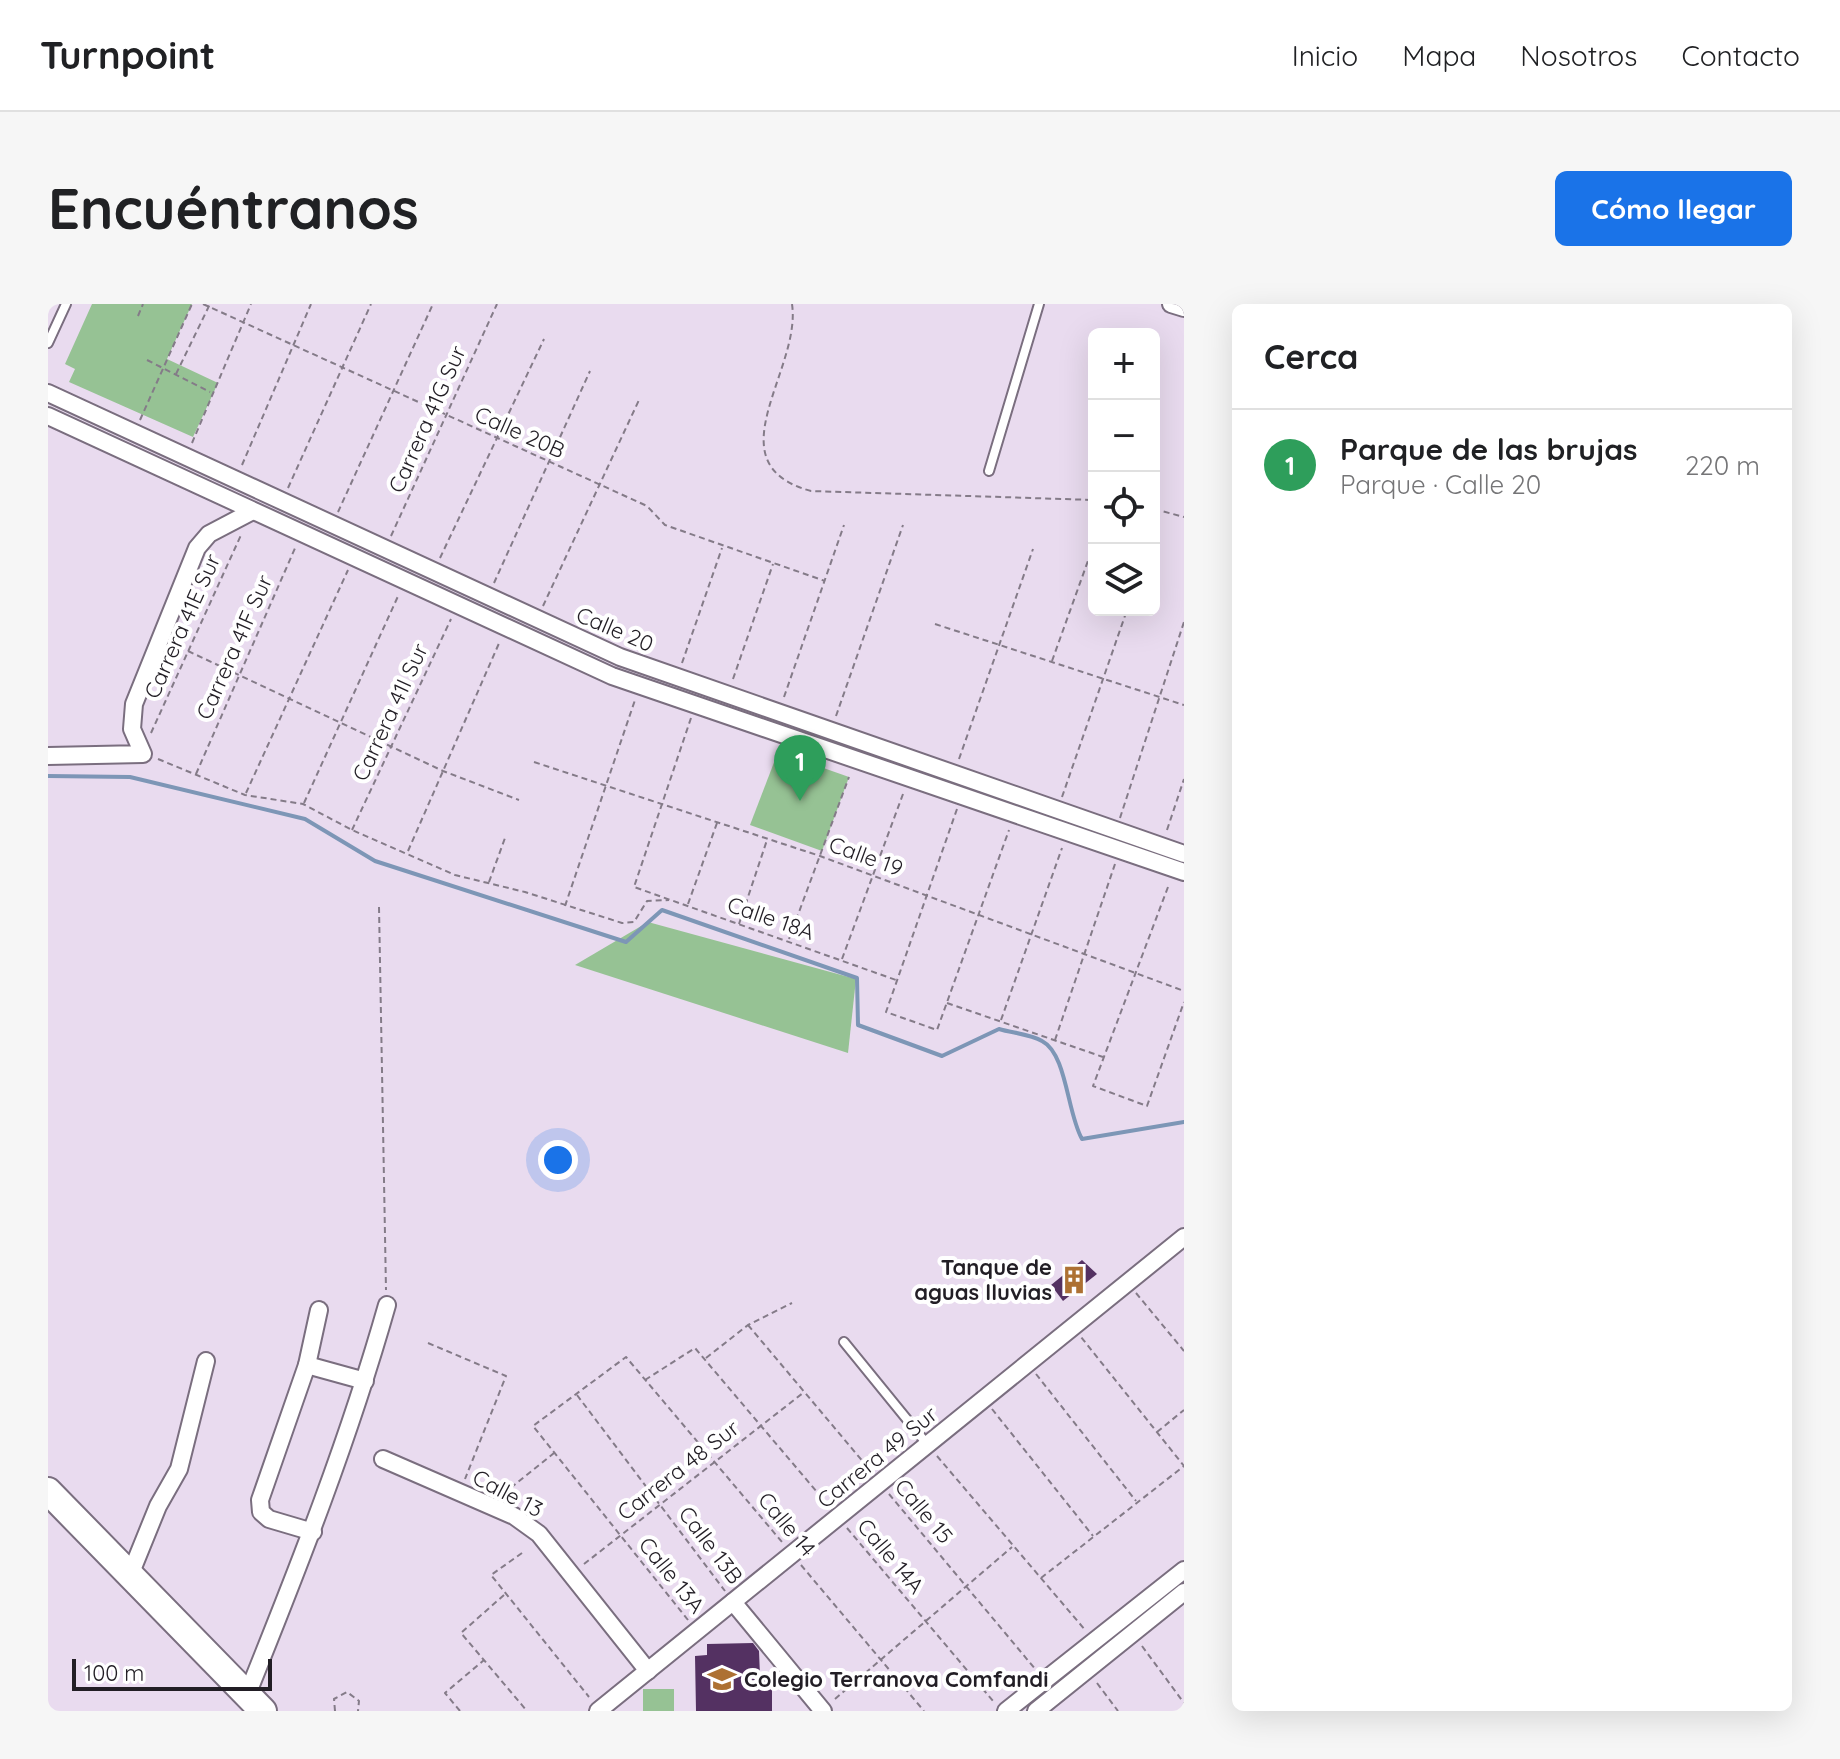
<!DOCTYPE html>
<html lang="es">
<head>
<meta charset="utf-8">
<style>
  body { margin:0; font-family:Quicksand,sans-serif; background:#f6f6f6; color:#202124 }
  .controls { position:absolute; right:24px; top:24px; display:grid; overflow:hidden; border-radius:12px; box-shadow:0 8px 32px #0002 }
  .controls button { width:72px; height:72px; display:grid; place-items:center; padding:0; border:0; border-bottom:2px solid #e0e0e0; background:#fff; color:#202124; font:40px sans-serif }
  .scale { position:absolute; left:24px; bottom:20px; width:200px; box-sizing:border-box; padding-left:8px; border:4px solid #221e25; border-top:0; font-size:22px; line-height:28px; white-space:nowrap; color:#221e25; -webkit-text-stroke:6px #fff; paint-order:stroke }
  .you { position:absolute; left:510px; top:856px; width:28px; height:28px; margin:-20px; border:6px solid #fff; border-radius:50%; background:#1a73e8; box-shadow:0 0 0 12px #1a73e833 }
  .badge { display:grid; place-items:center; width:52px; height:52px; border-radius:50%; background:#1a73e8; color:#fff; font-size:26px; font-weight:700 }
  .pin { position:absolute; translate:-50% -66px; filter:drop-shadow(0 2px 4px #0008) }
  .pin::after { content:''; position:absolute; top:42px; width:28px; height:24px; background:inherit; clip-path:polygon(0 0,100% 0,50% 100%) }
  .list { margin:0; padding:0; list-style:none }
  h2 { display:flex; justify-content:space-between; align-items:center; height:104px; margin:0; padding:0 32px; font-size:34px }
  h2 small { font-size:26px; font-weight:400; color:#757577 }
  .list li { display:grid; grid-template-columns:52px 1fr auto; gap:24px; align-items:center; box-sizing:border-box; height:112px; padding:0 32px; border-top:2px solid #e0e0e0 }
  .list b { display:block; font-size:30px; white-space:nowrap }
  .list p { margin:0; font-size:26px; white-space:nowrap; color:#757577 }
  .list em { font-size:26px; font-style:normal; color:#757577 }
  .icon { flex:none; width:44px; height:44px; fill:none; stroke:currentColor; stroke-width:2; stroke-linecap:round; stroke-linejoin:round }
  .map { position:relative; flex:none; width:1136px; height:1407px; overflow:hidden; border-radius:12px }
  header { display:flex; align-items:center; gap:48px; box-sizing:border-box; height:112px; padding:0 40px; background:#fff; border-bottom:2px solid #e0e0e0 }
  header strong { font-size:38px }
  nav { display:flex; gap:44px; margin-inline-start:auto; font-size:28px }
  .intro { display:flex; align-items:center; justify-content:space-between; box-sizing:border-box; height:192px; padding:0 48px }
  h1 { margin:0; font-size:56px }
  .button { padding:20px 36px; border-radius:12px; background:#1a73e8; color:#fff; font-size:28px; font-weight:700 }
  main { display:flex; gap:48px; padding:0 48px }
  aside { flex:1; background:#fff; border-radius:12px; box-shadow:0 8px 32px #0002 }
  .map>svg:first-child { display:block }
  .green { fill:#96c294 }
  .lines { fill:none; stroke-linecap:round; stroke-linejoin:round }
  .stream { stroke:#7d96b6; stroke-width:4 }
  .building { fill:#543162 }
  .service-casing { stroke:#7a6e7f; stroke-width:12 }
  .minor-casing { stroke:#7a6e7f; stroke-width:20 }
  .trunk-casing { stroke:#7a6e7f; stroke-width:30 }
  .path { stroke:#847b88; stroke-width:2; stroke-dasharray:6 4; stroke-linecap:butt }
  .service { stroke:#fff; stroke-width:8 }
  .minor { stroke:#fff; stroke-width:16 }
  .trunk { stroke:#fff; stroke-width:26 }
  .labels { text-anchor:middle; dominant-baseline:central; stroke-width:8; stroke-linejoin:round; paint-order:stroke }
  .street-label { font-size:22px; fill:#221e25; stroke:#fff }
  .poi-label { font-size:22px; font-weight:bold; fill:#221e25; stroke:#fff; text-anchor:end }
</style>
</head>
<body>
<header>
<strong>Turnpoint</strong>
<nav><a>Inicio</a><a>Mapa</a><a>Nosotros</a><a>Contacto</a></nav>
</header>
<div class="intro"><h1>Encuéntranos</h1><a class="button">Cómo llegar</a></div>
<main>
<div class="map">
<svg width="1136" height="1407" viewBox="0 0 1136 1407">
  <rect width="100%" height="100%" fill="#e9dbef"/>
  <g class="green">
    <polygon points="44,0 144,0 119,55 170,79 145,133 21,78 27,65 17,60"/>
    <polygon points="730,448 801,473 774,547 702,521"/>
    <polygon points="600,618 808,675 800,749 527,661"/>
    <rect x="595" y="1385" width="31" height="22"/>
  </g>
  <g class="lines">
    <path class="stream" d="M0,472L82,473L257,515L327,557L578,638L614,606L809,674L810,721L894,752L951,725C964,729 982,730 994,737C1019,750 1019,809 1034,835L1136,818"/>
  </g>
  <g class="building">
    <polygon points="1034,956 1049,970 1015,997 1003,981"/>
    <polygon points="705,1339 711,1347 712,1372 724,1372 724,1407 648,1407 647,1352 659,1351 659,1340"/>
  </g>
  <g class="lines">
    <defs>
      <g id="service">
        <polyline points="0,39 18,0"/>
        <polyline points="941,167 991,0"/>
        <polyline points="796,1038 879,1140"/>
      </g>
      <g id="minor">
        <polyline points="1123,0 1136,4"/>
        <polyline points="0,89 572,353 1136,550"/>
        <polyline points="0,112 564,372 1136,568"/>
        <polyline points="0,452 95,450 84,425 86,400 149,244 161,230 203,208"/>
        <polyline points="259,1061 317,1077"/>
        <polyline points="335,1155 466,1212 491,1230 600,1367"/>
        <polyline points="265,1228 221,1215 213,1208 212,1196 259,1061 271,1006"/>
        <polyline points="82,1271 110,1202 131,1165 158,1057"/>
        <polyline points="685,1298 775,1407"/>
        <path d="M199,1391C251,1262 301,1135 339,1001"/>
        <polyline points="550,1407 1136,933"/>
        <polyline points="958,1407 1136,1266"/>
        <polyline points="988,1407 1136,1288"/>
      </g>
      <polyline id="trunk" points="0,1187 215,1407"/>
    </defs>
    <use href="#service" class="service-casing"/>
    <use href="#minor" class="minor-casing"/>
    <use href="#trunk" class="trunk-casing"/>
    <g class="path">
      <polyline points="155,0 599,202 617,221 777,277"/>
      <path d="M744,0C754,66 663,160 763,187L1046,196"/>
      <polyline points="90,12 95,0"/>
      <polyline points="99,56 162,88"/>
      <polyline points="128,70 162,0"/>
      <polyline points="92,116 144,0"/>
      <polyline points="144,139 203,0"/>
      <polyline points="194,161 263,0"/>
      <polyline points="240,184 323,0"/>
      <polyline points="1106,205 1136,213"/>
      <polyline points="290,208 385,0"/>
      <polyline points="343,232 449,0"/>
      <polyline points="392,254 496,35"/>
      <polyline points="446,279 542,67"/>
      <polyline points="495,302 591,96"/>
      <polyline points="887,320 1136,401"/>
      <polyline points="140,347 395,467 471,496"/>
      <polyline points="1004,357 1046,240"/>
      <polyline points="634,359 674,244"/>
      <polyline points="685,375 725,260"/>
      <polyline points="736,393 796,221"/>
      <polyline points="788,412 855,221"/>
      <polyline points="643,414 586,583 848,676"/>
      <polyline points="103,429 193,231"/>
      <polyline points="110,455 197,491 255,500 304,526 407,571 477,588 574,619 586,618 599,597 621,596"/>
      <polyline points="911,455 985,245"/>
      <polyline points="486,458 772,552 1136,687"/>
      <polyline points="148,470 248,242"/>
      <polyline points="198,489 300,266"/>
      <polyline points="1014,493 1079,306"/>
      <polyline points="256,499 351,290"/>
      <polyline points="909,505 838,708 889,726 961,526"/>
      <polyline points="1072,514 1136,318"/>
      <polyline points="304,526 403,315"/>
      <polyline points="1119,526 1136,475"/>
      <polyline points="360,547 452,337"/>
      <polyline points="441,578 457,534"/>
      <polyline points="1120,583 1045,782 1099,802 1136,698"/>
      <polyline points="640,600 669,519"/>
      <polyline points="517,602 587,396"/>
      <polyline points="331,603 338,986"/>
      <polyline points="691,620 719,536"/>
      <polyline points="741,635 801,473"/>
      <polyline points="794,655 855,490"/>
      <polyline points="899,699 1055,753"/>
      <polyline points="953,716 1014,544"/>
      <polyline points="1007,736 1067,560"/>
      <polyline points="1088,989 1136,1047"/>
      <polyline points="700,1021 822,1166"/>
      <polyline points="380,1039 458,1072 417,1175"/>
      <polyline points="658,1054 700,1021 744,999"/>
      <polyline points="988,1070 1088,1197"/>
      <polyline points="597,1076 647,1044 780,1201"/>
      <polyline points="529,1091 677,1287"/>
      <polyline points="944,1105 1045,1232"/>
      <polyline points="1109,1128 1136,1106"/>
      <polyline points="889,1152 1038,1327"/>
      <polyline points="455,1190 506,1149"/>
      <polyline points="841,1190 988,1366"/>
      <polyline points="799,1224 945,1397"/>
      <polyline points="474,1249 443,1271 541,1393"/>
      <polyline points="536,1260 755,1089"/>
      <polyline points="753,1261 876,1407"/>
      <polyline points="993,1274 1136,1162 1033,1033"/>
      <polyline points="456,1291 413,1329 479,1407"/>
      <polyline points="640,1316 485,1122 578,1053 734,1238"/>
      <polyline points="1094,1342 1136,1399"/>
      <polyline points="1049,1379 1070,1407"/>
      <polyline points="787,1395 964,1243"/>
      <polyline points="287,1407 286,1395 299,1388 311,1397 310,1407"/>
      <polyline points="412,1407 397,1389 436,1356"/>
    </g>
    <use href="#service" class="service"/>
    <use href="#minor" class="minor"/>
    <use href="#trunk" class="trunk"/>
  </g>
  <defs>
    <symbol id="building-bare" viewBox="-9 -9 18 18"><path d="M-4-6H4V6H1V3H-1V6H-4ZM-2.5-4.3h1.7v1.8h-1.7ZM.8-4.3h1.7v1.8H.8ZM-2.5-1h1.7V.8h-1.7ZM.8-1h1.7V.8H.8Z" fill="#ad7133" stroke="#fff" stroke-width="2.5" paint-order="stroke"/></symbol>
    <symbol id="school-bare" viewBox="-9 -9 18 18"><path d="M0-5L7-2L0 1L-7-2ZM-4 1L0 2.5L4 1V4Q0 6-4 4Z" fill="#ad7133" stroke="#fff" stroke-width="2.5" paint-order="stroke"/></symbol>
  </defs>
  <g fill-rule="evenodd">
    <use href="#building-bare" x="1006" y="956" width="40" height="40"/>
    <use href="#school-bare" x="654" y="1355" width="40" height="40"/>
  </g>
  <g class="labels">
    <g class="street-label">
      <text transform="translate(379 115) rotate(-66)">Carrera 41G Sur</text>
      <text transform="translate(472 128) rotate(24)">Calle 20B</text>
      <text transform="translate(134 322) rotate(-66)">Carrera 41E Sur</text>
      <text transform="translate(567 325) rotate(23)">Calle 20</text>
      <text transform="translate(186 343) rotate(-66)">Carrera 41F Sur</text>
      <text transform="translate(342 408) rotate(-65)">Carrera 41I Sur</text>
      <text transform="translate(818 552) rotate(20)">Calle 19</text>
      <text transform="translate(723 614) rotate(19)">Calle 18A</text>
      <text transform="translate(829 1153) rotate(-39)">Carrera 49 Sur</text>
      <text transform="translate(630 1166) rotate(-38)">Carrera 48 Sur</text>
      <text transform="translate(460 1189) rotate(28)">Calle 13</text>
      <text transform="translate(876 1207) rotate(50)">Calle 15</text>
      <text transform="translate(739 1220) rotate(50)">Calle 14</text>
      <text transform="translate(663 1241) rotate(53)">Calle 13B</text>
      <text transform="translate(843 1252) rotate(50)">Calle 14A</text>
      <text transform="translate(624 1271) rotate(51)">Calle 13A</text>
    </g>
    <g class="poi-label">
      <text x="1004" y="963">Tanque de<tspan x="1004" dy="25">aguas lluvias</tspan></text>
      <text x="696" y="1375" text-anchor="start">Colegio Terranova Comfandi</text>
    </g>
  </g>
</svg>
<div class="controls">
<button>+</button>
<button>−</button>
<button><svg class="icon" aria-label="locate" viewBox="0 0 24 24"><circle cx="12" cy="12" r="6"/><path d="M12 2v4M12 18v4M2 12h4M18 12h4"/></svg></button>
<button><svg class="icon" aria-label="layers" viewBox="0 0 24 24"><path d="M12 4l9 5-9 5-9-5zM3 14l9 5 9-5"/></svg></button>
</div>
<div class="scale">100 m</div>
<div class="you"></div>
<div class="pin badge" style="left:752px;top:497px;background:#2e9e5b">1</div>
</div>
<aside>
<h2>Cerca<small></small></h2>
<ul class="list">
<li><span class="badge" style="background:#2e9e5b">1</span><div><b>Parque de las brujas</b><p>Parque · Calle 20</p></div><em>220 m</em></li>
</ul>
</aside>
</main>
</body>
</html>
